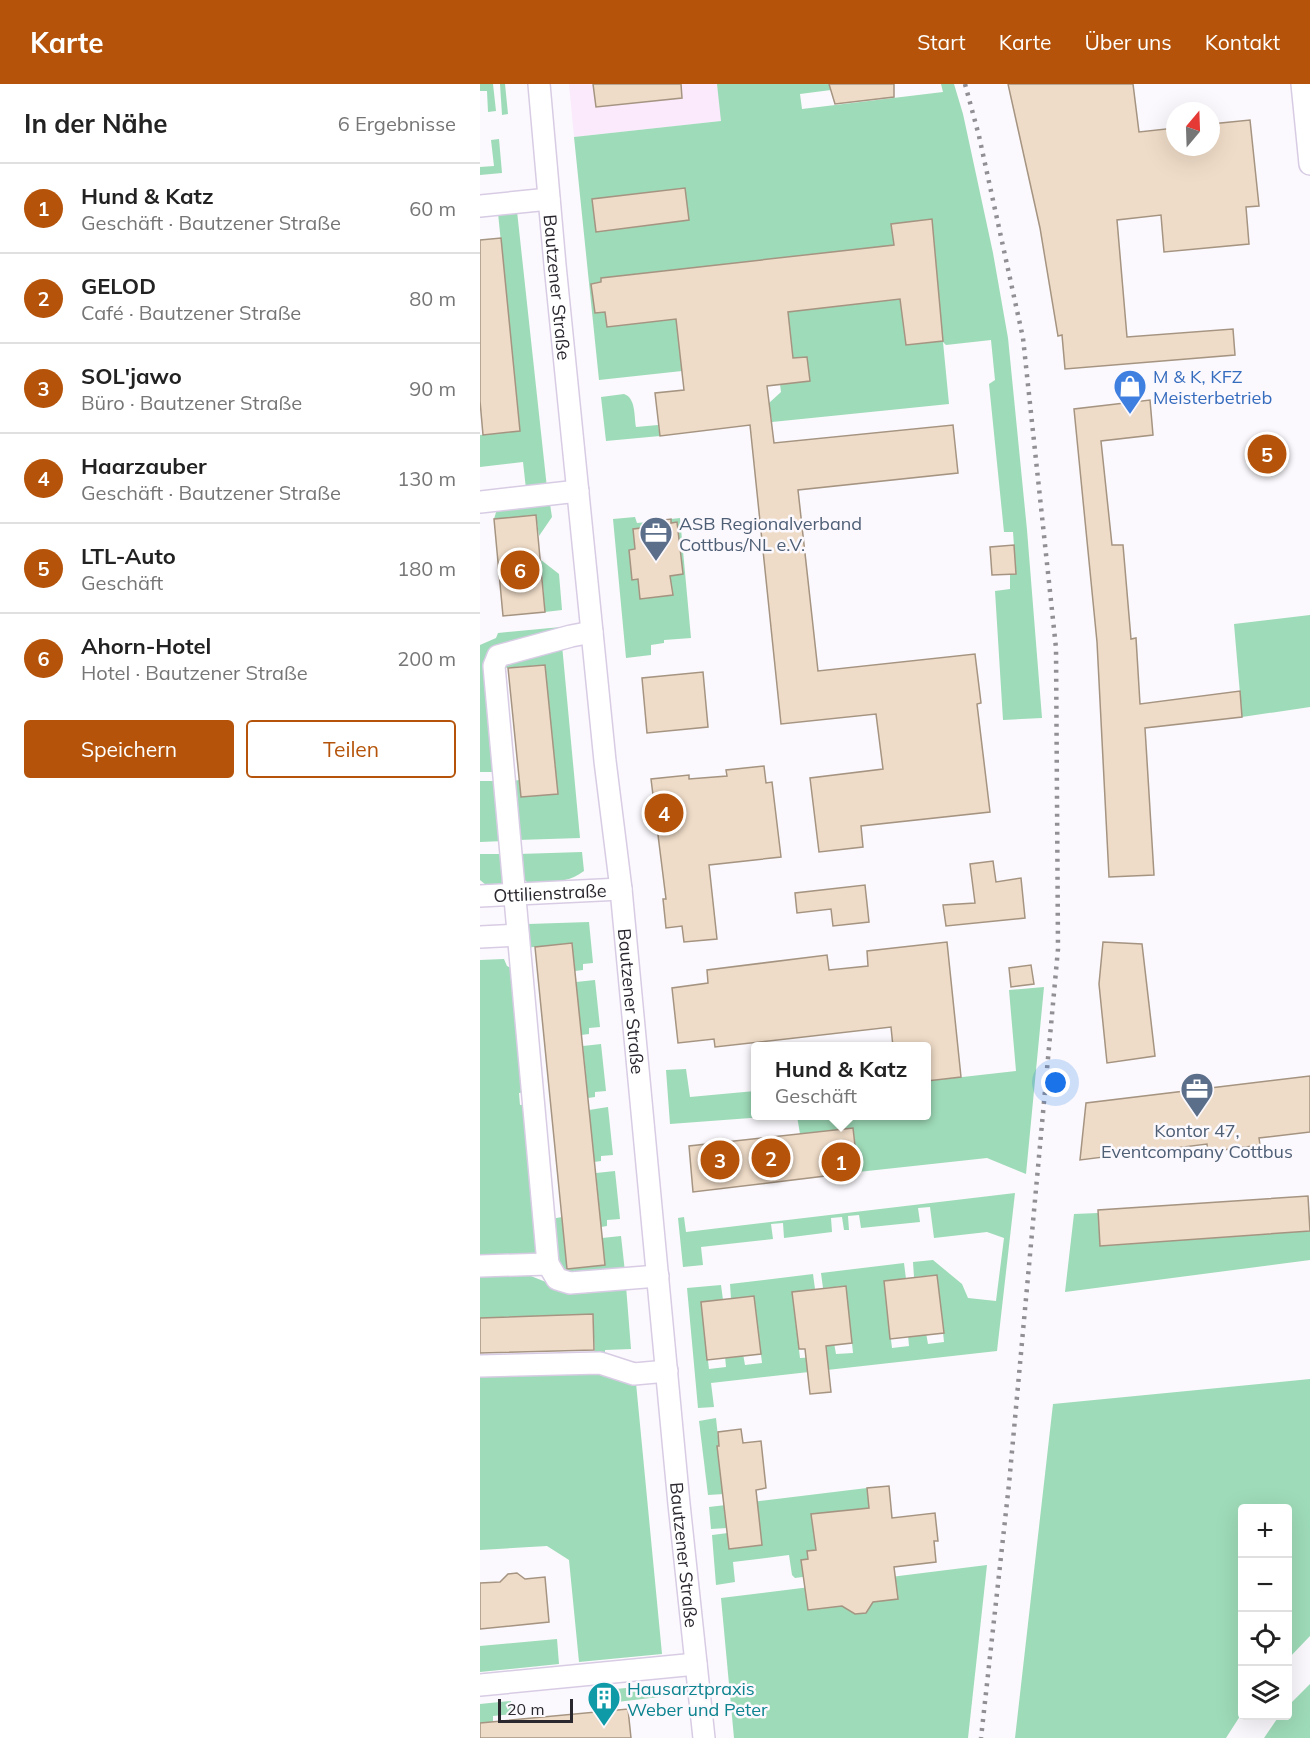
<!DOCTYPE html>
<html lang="de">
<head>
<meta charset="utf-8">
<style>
  body { margin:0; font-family:Mulish,sans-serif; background:#f2f2f2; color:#222 }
  .controls { position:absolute; right:18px; bottom:18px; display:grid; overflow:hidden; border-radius:6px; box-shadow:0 6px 24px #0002 }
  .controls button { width:54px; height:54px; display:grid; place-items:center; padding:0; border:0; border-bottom:2px solid #e0e0e0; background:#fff; color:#222; font:30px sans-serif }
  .compass { position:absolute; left:686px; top:18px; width:54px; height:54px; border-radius:50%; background:#fff; box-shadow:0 6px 24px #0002; rotate:19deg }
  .scale { position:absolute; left:18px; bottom:15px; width:75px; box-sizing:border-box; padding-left:6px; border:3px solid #2b272f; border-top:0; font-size:16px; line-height:21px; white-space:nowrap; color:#2b272f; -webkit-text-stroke:4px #fbf9fd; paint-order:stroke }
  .you { position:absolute; left:576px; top:999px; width:21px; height:21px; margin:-15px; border:4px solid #fff; border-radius:50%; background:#1a73e8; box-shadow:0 0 0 9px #1a73e833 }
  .badge { display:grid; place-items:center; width:39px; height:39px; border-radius:50%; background:#b45309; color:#fff; font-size:20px; font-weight:700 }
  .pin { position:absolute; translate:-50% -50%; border:3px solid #fff; box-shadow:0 2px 6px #0006 }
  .popup { position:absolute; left:271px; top:958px; width:180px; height:78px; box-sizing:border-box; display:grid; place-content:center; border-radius:6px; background:#fff; filter:drop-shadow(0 2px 4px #0005); font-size:20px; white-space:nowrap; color:#767676 }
  .popup b { font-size:22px; color:#222 }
  .popup::after { content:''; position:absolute; left:50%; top:100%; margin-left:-12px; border:12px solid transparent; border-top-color:#fff }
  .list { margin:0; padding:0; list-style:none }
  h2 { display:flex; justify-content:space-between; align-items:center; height:78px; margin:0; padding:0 24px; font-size:26px }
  h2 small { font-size:20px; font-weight:400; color:#767676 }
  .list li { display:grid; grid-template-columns:39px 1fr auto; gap:18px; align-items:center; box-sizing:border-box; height:90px; padding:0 24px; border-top:2px solid #e0e0e0 }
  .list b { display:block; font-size:22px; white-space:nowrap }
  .list p { margin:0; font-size:20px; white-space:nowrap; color:#767676 }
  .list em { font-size:20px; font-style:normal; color:#767676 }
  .actions { display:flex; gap:12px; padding:18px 24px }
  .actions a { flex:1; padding:14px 0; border:2px solid #b45309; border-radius:6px; text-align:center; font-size:21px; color:#b45309 }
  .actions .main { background:#b45309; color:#fff }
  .icon { flex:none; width:33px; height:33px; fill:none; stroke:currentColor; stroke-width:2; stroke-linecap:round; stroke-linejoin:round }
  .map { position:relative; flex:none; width:830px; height:1654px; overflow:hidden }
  header { display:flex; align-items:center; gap:36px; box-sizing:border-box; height:84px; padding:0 30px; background:#b45309; color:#fff }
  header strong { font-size:28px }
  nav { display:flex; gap:33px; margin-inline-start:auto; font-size:21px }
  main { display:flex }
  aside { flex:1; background:#fff }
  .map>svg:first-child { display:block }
  .industrial { fill:#faeafc }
  .green { fill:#9edbb8; fill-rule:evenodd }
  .building { fill:#efdcc8; stroke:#a59481; stroke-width:1.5 }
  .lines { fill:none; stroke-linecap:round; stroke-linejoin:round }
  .minor-casing { stroke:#d8cce4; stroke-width:24 }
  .minor { stroke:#fff; stroke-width:21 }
  .rail { stroke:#918e94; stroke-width:4.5; stroke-dasharray:3 6; stroke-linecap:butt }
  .labels { text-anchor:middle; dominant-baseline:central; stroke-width:5; stroke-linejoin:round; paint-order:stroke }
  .street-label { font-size:18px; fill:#2b272f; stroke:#fbf9fd }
  .shop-label { font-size:18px; fill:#366cbe; stroke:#fbf9fd; text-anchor:start }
  .service-label { font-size:18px; fill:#4e5e75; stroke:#fbf9fd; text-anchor:start }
  .culture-label { font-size:18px; fill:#0d838f; stroke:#fbf9fd; text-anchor:start }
</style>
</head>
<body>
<header>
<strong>Karte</strong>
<nav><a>Start</a><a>Karte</a><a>Über uns</a><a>Kontakt</a></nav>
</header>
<main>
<aside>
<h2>In der Nähe<small>6 Ergebnisse</small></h2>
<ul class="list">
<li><span class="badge">1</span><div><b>Hund &amp; Katz</b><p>Geschäft · Bautzener Straße</p></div><em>60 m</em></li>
<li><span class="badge">2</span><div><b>GELOD</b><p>Café · Bautzener Straße</p></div><em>80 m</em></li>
<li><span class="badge">3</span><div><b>SOL'jawo</b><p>Büro · Bautzener Straße</p></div><em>90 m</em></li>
<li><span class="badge">4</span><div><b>Haarzauber</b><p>Geschäft · Bautzener Straße</p></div><em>130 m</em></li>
<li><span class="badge">5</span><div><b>LTL-Auto</b><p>Geschäft</p></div><em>180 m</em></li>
<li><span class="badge">6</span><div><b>Ahorn-Hotel</b><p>Hotel · Bautzener Straße</p></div><em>200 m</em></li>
</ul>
<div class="actions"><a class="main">Speichern</a><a>Teilen</a></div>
</aside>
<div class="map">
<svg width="830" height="1654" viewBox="0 0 830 1654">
  <rect width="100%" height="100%" fill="#fbf9fd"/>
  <polygon class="industrial" points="89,0 237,0 242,37 94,53"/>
  <g class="green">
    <polygon points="0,0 13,0 16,27 8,28 7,7 0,7"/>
    <polygon points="20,0 25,0 28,30 22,31"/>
    <path d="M237,0H360L351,6L320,10L322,25L463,8L461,0H474L483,30L513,169L528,254L547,446L562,634L523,636L515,507L530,505V490H536L533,448H524L509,300L515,296L511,256L466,261L463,258L469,320L292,338L289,319L301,308L300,300L330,297L327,273L313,274L311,255L200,264L202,287L119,296L94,53L241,37ZM205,104L208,136L116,147L112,115ZM452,136L463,257L426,261L423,240L440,237L437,213L202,185L414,161L412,140ZM191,186L127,243L121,194ZM119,199L122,228L115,229L111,200Z"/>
    <polygon points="19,55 22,89 0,91 0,83 14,82 11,56"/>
    <polygon points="37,127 67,404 46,405 43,378 0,383 0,351 40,347 18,129"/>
    <path d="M144,310C156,314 154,332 156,343L178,341L180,352L126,357L121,313Z"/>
    <polygon points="70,420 72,433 59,452 56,431 14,435 17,425"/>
    <polygon points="155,433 157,439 168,438 169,443 153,446 155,465 149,466 152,495 158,495 160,515 192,511 190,492 203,490 197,439 191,439 191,435 200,434 211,554 184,556 184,559 171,561 171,571 146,574 133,435"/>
    <polygon points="61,476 79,490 82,526 65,528"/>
    <polygon points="830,531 830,623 762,633 754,540"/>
    <polygon points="81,543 81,548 11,566 6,570 6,586 18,688 0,688 0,561 16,554 18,549"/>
    <polygon points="82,561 100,754 38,756 31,697 40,696 78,709 65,581 21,584 25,575"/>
    <polygon points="0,697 19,697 24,757 0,758"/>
    <path d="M102,768L104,787C87,800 68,798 47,798L42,794L39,770Z"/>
    <polygon points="0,770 25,770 25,795 21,800 6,801 0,796"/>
    <polygon points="109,838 113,879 103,880 103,886 95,887 92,859 44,864 49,849 48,840"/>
    <polygon points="24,875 27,882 37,887 47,1008 39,1009 40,1021 48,1020 60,1164 54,1172 0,1174 0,876"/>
    <polygon points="115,896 120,943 109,944 109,950 101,951 96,898"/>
    <polygon points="564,903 546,1090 507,1074 378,1088 320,1050 317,1032 446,1032 447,997 536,987 529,906"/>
    <polygon points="121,960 126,1007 115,1008 115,1013 108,1014 103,962"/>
    <polygon points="206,985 210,1013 275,1007 276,1032 296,1032 190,1040 186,986"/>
    <polygon points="128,1023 133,1071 121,1072 121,1077 114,1078 109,1026"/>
    <polygon points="135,1087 140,1135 127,1136 127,1142 121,1143 116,1089"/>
    <polygon points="535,1109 517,1267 231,1299 234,1323 218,1324 207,1204 241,1201 243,1216 221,1219 229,1285 246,1283 245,1272 263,1270 265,1281 282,1279 274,1213 251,1215 250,1200 333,1190 335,1205 312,1208 320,1274 337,1273 336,1262 354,1259 356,1270 373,1269 366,1202 343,1204 341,1189 424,1179 426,1195 404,1197 412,1264 429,1262 428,1251 446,1249 448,1260 464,1258 457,1191 434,1193 433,1178 453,1176 482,1200 488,1214 516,1217 524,1154 507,1148 454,1154 450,1123 438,1124 440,1138 381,1144 379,1131 368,1132 369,1146 364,1146 362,1133 351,1134 352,1148 304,1154 303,1139 291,1140 293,1155 221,1163 223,1181 203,1183 198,1134 204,1133 206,1148"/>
    <polygon points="618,1129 620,1161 830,1147 830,1176 585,1208 594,1130"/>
    <polygon points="82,1133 122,1154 141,1152 145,1188 92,1193 76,1181 71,1135"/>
    <polygon points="38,1187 71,1200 146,1202 151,1265 125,1266 125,1273 115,1274 113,1230 0,1234 0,1188"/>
    <polygon points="115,1286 156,1299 182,1570 99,1578 89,1476 67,1462 0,1466 0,1290"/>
    <polygon points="830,1295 830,1552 808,1575 808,1424 762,1424 762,1629 746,1654 535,1654 573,1320"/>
    <polygon points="236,1334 244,1410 228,1411 219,1337"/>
    <polygon points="387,1404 395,1474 331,1431 336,1466 327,1468 330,1492 315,1494 312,1491 309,1471 253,1478 255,1498 236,1501 232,1451 248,1449 250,1465 282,1461 247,1444 231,1445 229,1423"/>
    <polygon points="507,1481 488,1654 254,1654 241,1514"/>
    <polygon points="77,1555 79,1580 0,1588 0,1562"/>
    <polygon points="830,1600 830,1654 784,1654 799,1632 808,1632 808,1622"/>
    <polygon points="174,1601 181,1602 188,1607 188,1612 137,1618 136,1605"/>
    <polygon points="31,1617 32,1630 13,1632 13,1638 0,1652 0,1620"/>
  </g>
  <g class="building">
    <polygon points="113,0 201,0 202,14 116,23"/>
    <polygon points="349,0 414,0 414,13 355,20"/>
    <polygon points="528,0 653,0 659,48 695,44 695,63 731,63 731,40 770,36 779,122 766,123 769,160 684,168 681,131 637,136 647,253 753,245 755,271 585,285 582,251 578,252 560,144"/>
    <polygon points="205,104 209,136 116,148 112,115"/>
    <polygon points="452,135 463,257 426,261 420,215 308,228 313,274 327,273 330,297 287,302 294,359 473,341 478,389 318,406 338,587 495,570 501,619 497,620 510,728 381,742 383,763 339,768 330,694 403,685 396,630 301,640 270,341 180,352 175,309 204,306 196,235 127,243 125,228 115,229 111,200 121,198 121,194 414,161 411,140"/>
    <polygon points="21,154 40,347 3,351 0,317 0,156"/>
    <polygon points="670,316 673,351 621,357 632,461 643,461 651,555 656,554 660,620 760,607 762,633 665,644 674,791 629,793 617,558 594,325"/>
    <polygon points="56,431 65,528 23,532 14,435"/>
    <polygon points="191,435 191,439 197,438 203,490 190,492 193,511 160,515 158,495 152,496 149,466 155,465 153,445 169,443 168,438"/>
    <polygon points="534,461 536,490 512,491 510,463"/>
    <polygon points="65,581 78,710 41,713 28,584"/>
    <polygon points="223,588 228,643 167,649 162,594"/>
    <polygon points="284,682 286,699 292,698 301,773 229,781 237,855 204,858 202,842 186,844 183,815 186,815 171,695 209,691 209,695 247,692 246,686"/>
    <polygon points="513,777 516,798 541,794 545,834 466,842 463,821 495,819 490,780"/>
    <polygon points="385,801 389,838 353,842 351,825 317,829 315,809"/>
    <polygon points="467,858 481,993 447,997 447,963 413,963 411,943 235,963 234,955 198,959 192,904 228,899 227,886 347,871 349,886 388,882 387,867"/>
    <polygon points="623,858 662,860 675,972 627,979 619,900"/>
    <polygon points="92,859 125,1181 87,1185 55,863"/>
    <polygon points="551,881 554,900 531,903 529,884"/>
    <polygon points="830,992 830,1048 779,1054 780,1061 728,1068 727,1060 600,1076 606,1019"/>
    <polygon points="373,1044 378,1088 213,1108 209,1062"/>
    <polygon points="828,1112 830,1147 620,1162 618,1126"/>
    <polygon points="457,1191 464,1249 410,1255 404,1197"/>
    <polygon points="366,1202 372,1259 346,1262 351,1308 330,1310 325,1265 319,1265 312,1208"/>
    <polygon points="274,1212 281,1270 227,1276 221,1218"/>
    <polygon points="113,1230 114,1266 0,1269 0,1234"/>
    <polygon points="261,1345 263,1359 281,1357 286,1404 276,1406 282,1461 249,1465 237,1362 239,1362 238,1348"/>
    <polygon points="409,1402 412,1434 455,1429 458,1457 454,1457 456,1478 414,1483 418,1515 393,1518 386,1529 375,1530 362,1522 328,1526 321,1476 328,1475 327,1467 336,1466 331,1430 389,1424 387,1404"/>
    <polygon points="37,1489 45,1495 65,1493 69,1538 0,1545 0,1499 20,1498 28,1490"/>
    <polygon points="148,1625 151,1654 0,1654 0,1639"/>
  </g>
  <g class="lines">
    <defs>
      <g id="minor">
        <path id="s1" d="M59,0L75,181L125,677L141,805L199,1420L224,1654"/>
        <polyline points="822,0 830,80"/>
        <polyline points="0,122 69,115"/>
        <polyline points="0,418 98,407"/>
        <path id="s2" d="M0,812L141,805"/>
        <polyline points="0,853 38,851"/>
        <path d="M68,1180C50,981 33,782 14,582L18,572L91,552L112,548"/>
        <polyline points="0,1182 68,1180 77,1195 90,1199 178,1192"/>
        <polyline points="0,1282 120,1279 154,1290 187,1287"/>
        <polyline points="0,1601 216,1580"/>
      </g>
    </defs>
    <use href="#minor" class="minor-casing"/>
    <use href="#minor" class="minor"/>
    <polyline class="rail" points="485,0 499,52 543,254 576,564 578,865 529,1400 501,1654"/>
  </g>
  <defs>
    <symbol id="shop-pin" viewBox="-11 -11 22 30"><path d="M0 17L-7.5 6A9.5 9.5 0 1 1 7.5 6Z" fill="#3f7fe0" stroke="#fbf9fd"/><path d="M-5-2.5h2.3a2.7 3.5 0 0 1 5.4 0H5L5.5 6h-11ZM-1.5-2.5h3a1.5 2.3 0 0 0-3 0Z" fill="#fff"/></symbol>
    <symbol id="office-pin" viewBox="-11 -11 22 30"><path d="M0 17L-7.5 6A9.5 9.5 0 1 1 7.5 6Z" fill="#5c6f8a" stroke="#fbf9fd"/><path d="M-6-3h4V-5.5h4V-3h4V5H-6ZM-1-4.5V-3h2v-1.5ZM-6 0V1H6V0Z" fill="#fff"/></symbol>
    <symbol id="building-pin" viewBox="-11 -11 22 30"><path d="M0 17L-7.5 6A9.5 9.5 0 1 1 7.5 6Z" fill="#0f9aa8" stroke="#fbf9fd"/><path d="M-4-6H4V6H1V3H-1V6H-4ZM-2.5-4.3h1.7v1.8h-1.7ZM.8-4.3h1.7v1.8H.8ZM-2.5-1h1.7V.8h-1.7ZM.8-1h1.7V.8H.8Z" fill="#fff"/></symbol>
  </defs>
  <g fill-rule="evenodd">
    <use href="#shop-pin" x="631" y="283" width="38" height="52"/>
    <use href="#office-pin" x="157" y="430" width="38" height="52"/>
    <use href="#office-pin" x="698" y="986" width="38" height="52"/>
    <use href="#building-pin" x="105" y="1595" width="38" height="52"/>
  </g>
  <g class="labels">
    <g class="street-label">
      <text stroke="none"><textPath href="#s1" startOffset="204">Bautzener Straße</textPath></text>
      <text stroke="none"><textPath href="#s2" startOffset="70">Ottilienstraße</textPath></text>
      <text stroke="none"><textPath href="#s1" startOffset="922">Bautzener Straße</textPath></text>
      <text stroke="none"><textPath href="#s1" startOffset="1478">Bautzener Straße</textPath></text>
    </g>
    <g class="shop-label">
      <text x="673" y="292">M &amp; K, KFZ<tspan x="673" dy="21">Meisterbetrieb</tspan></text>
    </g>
    <g class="service-label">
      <text x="199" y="439">ASB Regionalverband<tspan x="199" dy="21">Cottbus/NL e.V.</tspan></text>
      <text x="717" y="1046" text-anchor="middle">Kontor 47,<tspan x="717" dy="21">Eventcompany Cottbus</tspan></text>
    </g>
    <g class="culture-label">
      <text x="147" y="1604">Hausarztpraxis<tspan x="147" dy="21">Weber und Peter</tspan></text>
    </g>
  </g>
</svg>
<div class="controls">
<button>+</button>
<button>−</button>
<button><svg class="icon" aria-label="locate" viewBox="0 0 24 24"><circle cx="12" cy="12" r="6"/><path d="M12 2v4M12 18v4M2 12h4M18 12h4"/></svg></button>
<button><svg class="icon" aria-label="layers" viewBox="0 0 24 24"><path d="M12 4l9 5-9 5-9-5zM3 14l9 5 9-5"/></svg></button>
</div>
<svg class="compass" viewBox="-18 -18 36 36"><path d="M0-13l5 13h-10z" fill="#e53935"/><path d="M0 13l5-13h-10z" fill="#767676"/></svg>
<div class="scale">20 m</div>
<div class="you"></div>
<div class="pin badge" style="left:361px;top:1078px">1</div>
<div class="popup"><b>Hund &amp; Katz</b>Geschäft</div>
<div class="pin badge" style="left:291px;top:1074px">2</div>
<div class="pin badge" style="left:240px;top:1076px">3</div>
<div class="pin badge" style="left:184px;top:729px">4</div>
<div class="pin badge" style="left:787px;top:370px">5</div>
<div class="pin badge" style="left:40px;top:486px">6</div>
</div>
</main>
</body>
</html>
